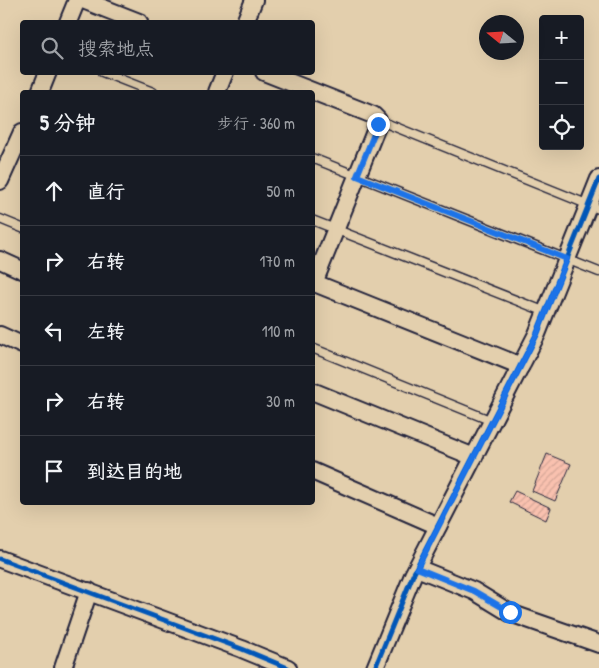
<!DOCTYPE html>
<html lang="zh">
<head>
<meta charset="utf-8">
<style>
  body { margin:0; font-family:"Patrick Hand","LXGW WenKai TC",sans-serif; background:#20242c; color:#f1f3f6 }
  .controls { position:absolute; right:15px; top:15px; display:grid; overflow:hidden; border-radius:5px; box-shadow:0 5px 20px #0002 }
  .controls button { width:45px; height:45px; display:grid; place-items:center; padding:0; border:0; border-bottom:1px solid #363941; background:#171b24; color:#f1f3f6; font:25px sans-serif }
  .compass { position:absolute; left:479px; top:15px; width:45px; height:45px; border-radius:50%; background:#171b24; box-shadow:0 5px 20px #0002; rotate:288deg }
  .stop { position:absolute; width:15px; height:15px; margin:-11px; border:4px solid #1a73e8; border-radius:50%; background:#fff }
  .stop.end { background:#1a73e8; border-color:#fff; box-shadow:0 1px 5px #0008 }
  .list { margin:0; padding:0; list-style:none }
  h2 { display:flex; justify-content:space-between; align-items:center; height:65px; margin:0; padding:0 20px; font-size:21px }
  h2 small { font-size:16px; font-weight:400; color:#9ea1a6 }
  .list li { display:grid; grid-template-columns:32px 1fr auto; gap:15px; align-items:center; box-sizing:border-box; height:70px; padding:0 20px; border-top:1px solid #363941 }
  .list b { display:block; font-size:19px; white-space:nowrap }
  .list em { font-size:16px; font-style:normal; color:#9ea1a6 }
  .icon { flex:none; width:28px; height:28px; fill:none; stroke:currentColor; stroke-width:2; stroke-linecap:round; stroke-linejoin:round }
  .map { position:relative; flex:none; width:599px; height:668px; overflow:hidden }
  .search { position:absolute; background:#171b24; box-shadow:0 5px 20px #0002; left:20px; top:20px; width:295px; height:55px; display:flex; align-items:center; gap:12px; box-sizing:border-box; padding:0 18px; border-radius:5px; color:#9ea1a6; font-size:19px }
  .panel { position:absolute; background:#171b24; box-shadow:0 5px 20px #0002; left:20px; top:90px; width:295px; height:415px; border-radius:5px }
  .map>svg:first-child { display:block }
  .building { fill:url(#building-hatch); stroke:#22223b }
  .lines { fill:none; stroke-linecap:round; stroke-linejoin:round }
  .lane-casing { stroke:#22223b; stroke-width:11 }
  .street-casing { stroke:#22223b; stroke-width:20 }
  .lane { stroke:#e3cfad; stroke-width:8 }
  .street { stroke:#e3cfad; stroke-width:16 }
  .cycleway-casing { stroke:#e3cfad; stroke-width:8 }
  .cycleway { stroke:#0057b8; stroke-width:5 }
  .route { stroke:#1a73e8; stroke-width:6 }
</style>
</head>
<body>
<div class="map">
<svg width="599" height="668" viewBox="0 0 599 668">
  <defs>
    <pattern id="building-hatch" width="6" height="6" patternUnits="userSpaceOnUse" patternTransform="scale(1.25)"><rect width="6" height="6" fill="#f9c1af"/><path d="M-1 1l2-2M0 6l6-6M5 7l2-2" fill="none" stroke="#d5a697"/></pattern>
  </defs>
  <rect width="100%" height="100%" fill="#e3cfad"/>
  <filter id="ink" filterUnits="userSpaceOnUse"><feTurbulence type="fractalNoise" baseFrequency=".02" numOctaves="2"/><feDisplacementMap in="SourceGraphic" scale="10" xChannelSelector="R" yChannelSelector="G"/><feConvolveMatrix kernelMatrix="1 2 1 2 8 2 1 2 1" color-interpolation-filters="sRGB"/></filter>
  <g filter="url(#ink)">
    <g class="building">
      <polygon points="547,454 571,464 555,501 532,491"/>
      <polygon points="515,491 551,508 546,520 509,502"/>
    </g>
    <g class="lines">
      <defs>
        <g id="lane">
          <polyline points="102,72 153,92"/>
          <polyline points="378,120 599,209"/>
          <polyline points="312,158 599,272"/>
          <polyline points="0,219 22,228"/>
          <polyline points="312,220 546,312"/>
          <polyline points="312,348 492,421"/>
        </g>
        <g id="street">
          <polyline points="83,0 139,22"/>
          <polyline points="68,22 77,0"/>
          <polyline points="245,22 254,0"/>
          <polyline points="264,72 373,115 378,120 378,124 314,283"/>
          <polyline points="40,92 48,72"/>
          <polyline points="217,92 225,72"/>
          <polyline points="0,181 22,132"/>
          <polyline points="0,260 22,270"/>
          <polyline points="312,282 521,366"/>
          <polyline points="0,335 22,345"/>
          <polyline points="312,391 474,457"/>
          <polyline points="312,471 438,526"/>
          <polyline points="0,559 242,649 288,668"/>
          <polyline points="417,568 474,591 510,613 599,644"/>
          <polyline points="63,668 89,591"/>
          <polyline points="375,668 413,575 537,334 599,179"/>
        </g>
      </defs>
      <use href="#lane" class="lane-casing"/>
      <use href="#street" class="street-casing"/>
      <use href="#lane" class="lane"/>
      <use href="#street" class="street"/>
      <defs>
        <g id="cycleway">
          <polyline points="0,559 242,649 288,668"/>
          <polyline points="375,668 413,575 537,334 599,179"/>
        </g>
      </defs>
      <use href="#cycleway" class="cycleway-casing"/>
      <use href="#cycleway" class="cycleway"/>
    </g>
  </g>
  <g class="lines" filter="url(#ink)">
    <polyline class="route" points="378,124 357,176 567,259 537,334 417,568 474,591 510,612"/>
  </g>
</svg>
<div class="controls">
<button>+</button>
<button>−</button>
<button><svg class="icon" aria-label="locate" viewBox="0 0 24 24"><circle cx="12" cy="12" r="6"/><path d="M12 2v4M12 18v4M2 12h4M18 12h4"/></svg></button>
</div>
<svg class="compass" viewBox="-18 -18 36 36"><path d="M0-13l5 13h-10z" fill="#e53935"/><path d="M0 13l5-13h-10z" fill="#9ea1a6"/></svg>
<div class="stop" style="left:510px;top:612px"></div>
<div class="stop end" style="left:378px;top:124px"></div>
<div class="search"><svg class="icon" aria-label="search" viewBox="0 0 24 24"><circle cx="10" cy="10" r="6"/><path d="M15 15l6 6"/></svg>搜索地点</div>
<section class="panel">
<h2>5 分钟<small>步行 · 360 m</small></h2>
<ul class="list">
<li><svg class="icon" aria-label="ahead" viewBox="0 0 24 24"><path d="M12 20V5M6 11l6-6 6 6"/></svg><div><b>直行</b></div><em>50 m</em></li>
<li><svg class="icon" aria-label="right" viewBox="0 0 24 24"><path d="M7 20v-9h11M14 6l5 5-5 5"/></svg><div><b>右转</b></div><em>170 m</em></li>
<li><svg class="icon" aria-label="left" viewBox="0 0 24 24"><path d="M17 20v-9H6M10 6l-5 5 5 5"/></svg><div><b>左转</b></div><em>110 m</em></li>
<li><svg class="icon" aria-label="right" viewBox="0 0 24 24"><path d="M7 20v-9h11M14 6l5 5-5 5"/></svg><div><b>右转</b></div><em>30 m</em></li>
<li><svg class="icon" aria-label="arrive" viewBox="0 0 24 24"><path d="M6 21V4h12l-3 4 3 4H6"/></svg><div><b>到达目的地</b></div></li>
</ul>
</section>
</div>
</body>
</html>
